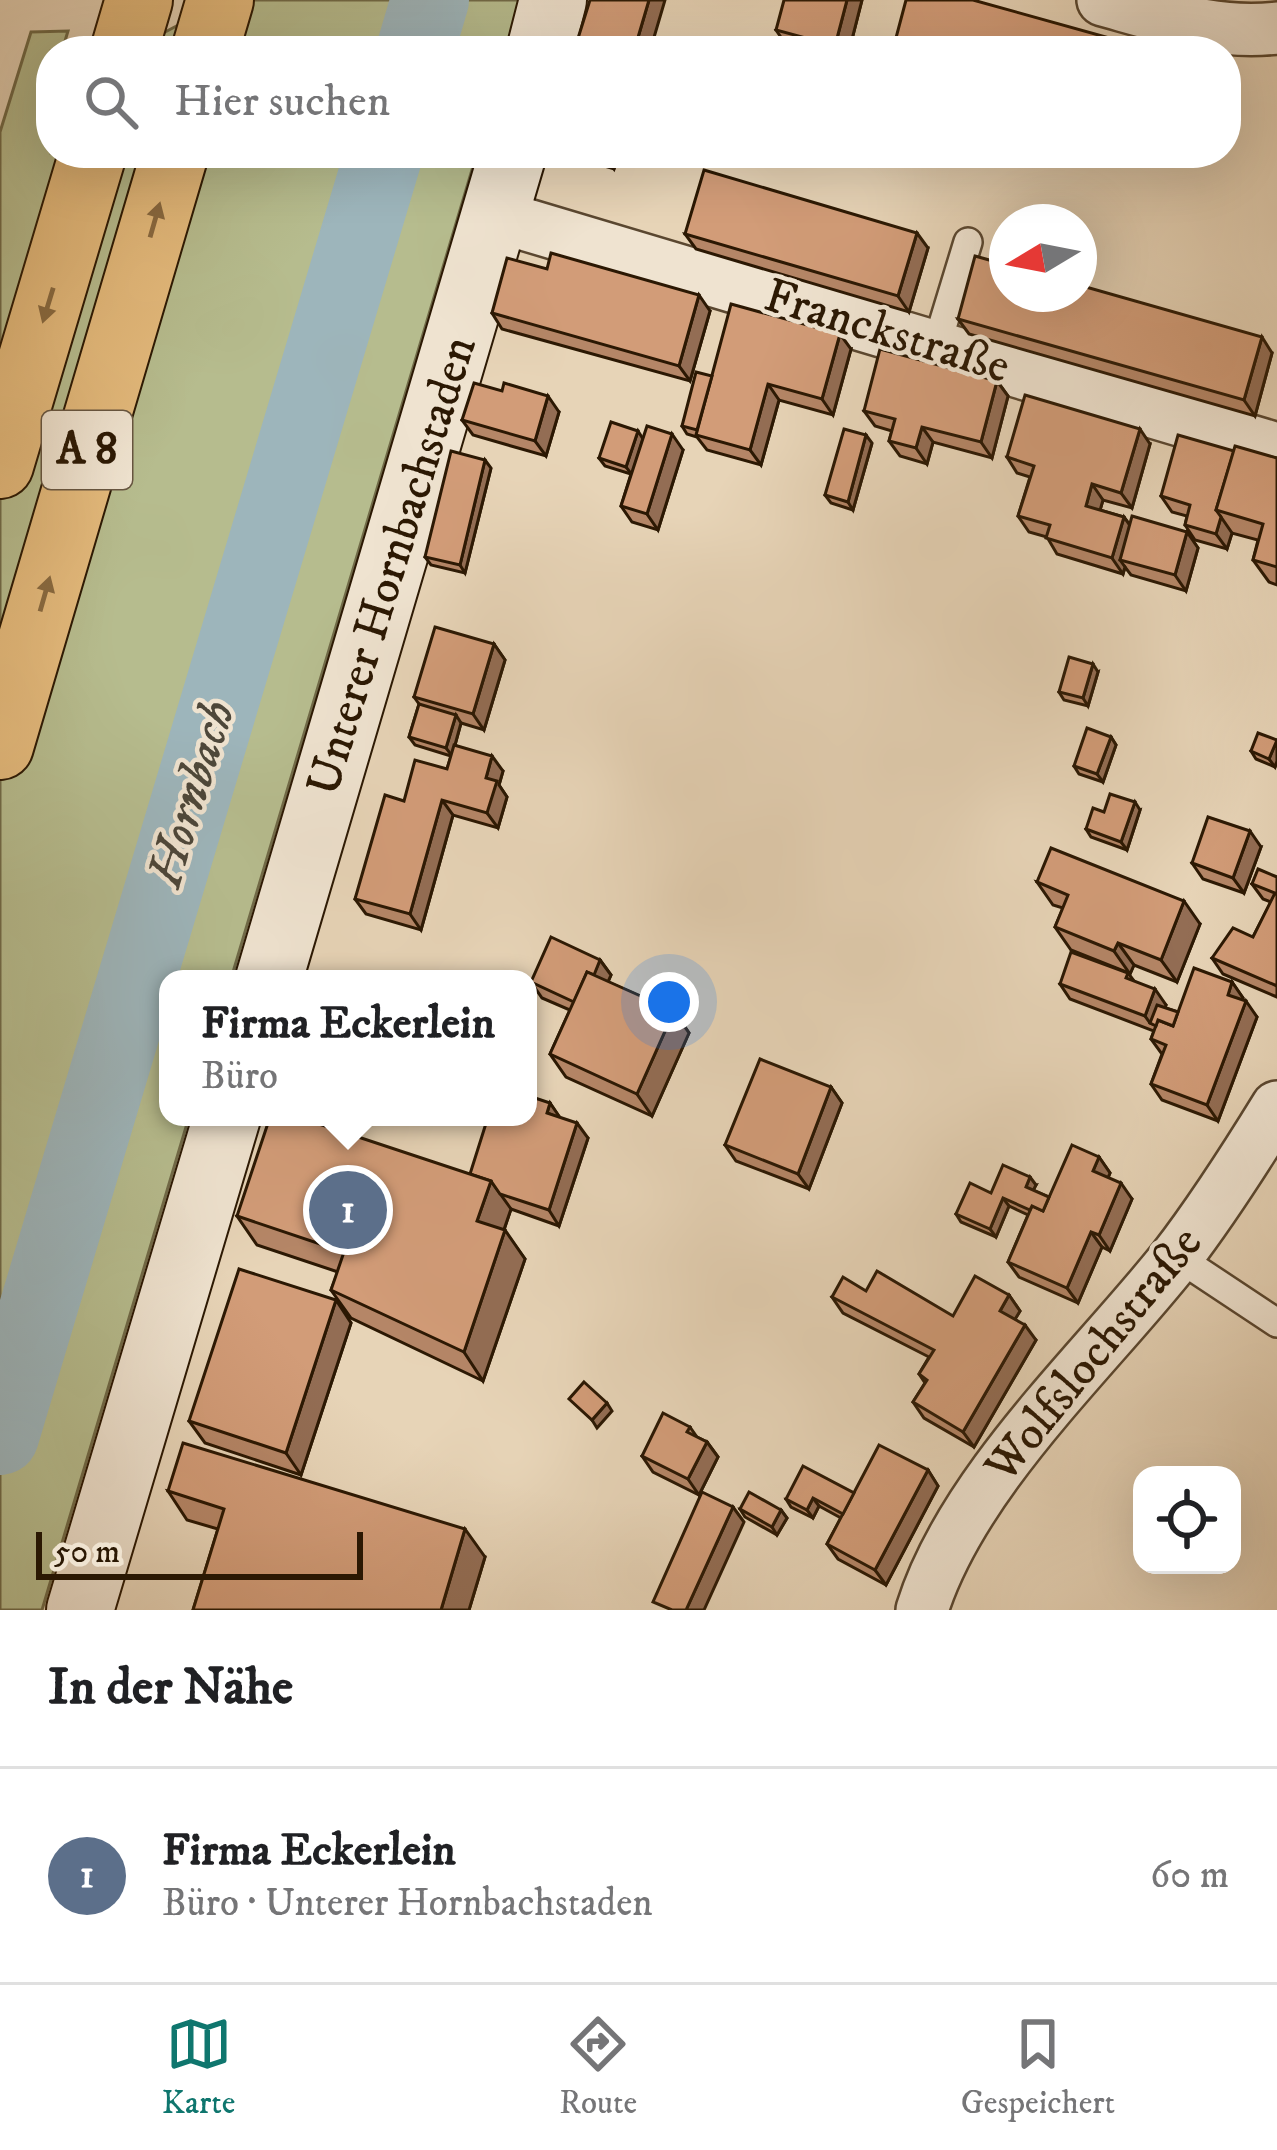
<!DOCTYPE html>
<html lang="de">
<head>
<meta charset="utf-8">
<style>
  body { margin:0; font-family:"IM FELL DW Pica",serif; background:#f2f2f2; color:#202124 }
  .controls { position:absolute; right:36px; bottom:36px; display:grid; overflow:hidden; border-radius:24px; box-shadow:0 12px 48px #0002 }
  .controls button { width:108px; height:108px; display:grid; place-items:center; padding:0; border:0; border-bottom:3px solid #e0e0e0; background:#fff; color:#202124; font:60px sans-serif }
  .compass { position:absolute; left:989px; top:204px; width:108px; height:108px; border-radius:50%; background:#fff; box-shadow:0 12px 48px #0002; rotate:260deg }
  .scale { position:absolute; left:36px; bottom:30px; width:327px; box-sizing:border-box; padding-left:12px; border:6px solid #2b1803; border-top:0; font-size:33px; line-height:42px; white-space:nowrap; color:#2b1803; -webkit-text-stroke:9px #efe3d0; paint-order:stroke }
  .you { position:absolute; left:669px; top:1002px; width:42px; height:42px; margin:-30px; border:9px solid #fff; border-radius:50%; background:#1a73e8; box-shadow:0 0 0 18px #1a73e833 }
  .badge { display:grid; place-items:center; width:78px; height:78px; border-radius:50%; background:#0f766e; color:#fff; font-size:39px; font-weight:700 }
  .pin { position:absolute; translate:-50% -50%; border:6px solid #fff; box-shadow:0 3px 12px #0006 }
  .popup { position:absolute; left:159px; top:970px; width:378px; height:156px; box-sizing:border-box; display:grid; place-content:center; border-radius:24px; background:#fff; filter:drop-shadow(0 3px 9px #0005); font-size:39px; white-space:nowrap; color:#757577 }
  .popup b { font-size:45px; color:#202124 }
  .popup::after { content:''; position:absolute; left:50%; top:100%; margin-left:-24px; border:24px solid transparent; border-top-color:#fff }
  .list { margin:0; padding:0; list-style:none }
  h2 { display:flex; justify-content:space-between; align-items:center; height:156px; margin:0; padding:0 48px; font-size:51px }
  h2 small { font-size:39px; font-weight:400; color:#757577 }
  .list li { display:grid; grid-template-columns:78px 1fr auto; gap:36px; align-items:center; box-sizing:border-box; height:216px; padding:0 48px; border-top:3px solid #e0e0e0 }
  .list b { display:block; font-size:45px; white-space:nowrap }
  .list p { margin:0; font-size:39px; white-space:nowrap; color:#757577 }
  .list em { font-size:39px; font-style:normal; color:#757577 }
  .icon { flex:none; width:66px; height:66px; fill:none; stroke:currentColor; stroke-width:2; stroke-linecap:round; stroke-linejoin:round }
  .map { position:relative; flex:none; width:1277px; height:1610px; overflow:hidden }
  .search { position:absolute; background:#fff; box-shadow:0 12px 48px #0002; left:36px; right:36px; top:36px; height:132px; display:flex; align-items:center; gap:30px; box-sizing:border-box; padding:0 42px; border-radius:48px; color:#757577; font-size:45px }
  .sheet { height:372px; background:#fff }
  nav { display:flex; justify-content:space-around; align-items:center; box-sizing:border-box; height:168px; border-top:3px solid #e0e0e0; background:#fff; font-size:33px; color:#757577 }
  nav a { display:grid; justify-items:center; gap:6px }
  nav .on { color:#0f766e }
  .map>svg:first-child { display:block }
  .green { fill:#b6bc8e; stroke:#706a48; stroke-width:3 }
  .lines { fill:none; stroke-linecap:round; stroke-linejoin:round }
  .river { stroke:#9db5bb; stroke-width:78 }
  .lane-casing { stroke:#5a4730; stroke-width:32 }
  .street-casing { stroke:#5a4730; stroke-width:56 }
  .secondary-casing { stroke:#2b1803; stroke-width:70 }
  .highway-casing { stroke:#2b1803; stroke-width:70 }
  .lane { stroke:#efe3d0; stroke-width:27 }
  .street { stroke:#efe3d0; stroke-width:51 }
  .secondary { stroke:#efe3d0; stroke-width:66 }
  .highway { stroke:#e4ba7c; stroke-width:66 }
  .wall { fill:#b58667; stroke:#2b1803; stroke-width:3 }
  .shaded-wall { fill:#936d54; stroke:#2b1803; stroke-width:3 }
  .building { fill:#d29c78; stroke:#2b1803; stroke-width:3 }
  .oneway { fill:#886940 }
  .labels { text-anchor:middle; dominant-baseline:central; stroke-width:9; stroke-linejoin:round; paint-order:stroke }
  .shield { fill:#efe3d0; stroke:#665540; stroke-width:3 }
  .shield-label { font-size:45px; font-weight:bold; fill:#2b1803 }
  .street-label { font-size:48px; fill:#2b1803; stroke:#efe3d0 }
  .water-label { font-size:51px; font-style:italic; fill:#4d473a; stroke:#efe3d0 }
</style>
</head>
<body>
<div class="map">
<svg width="1277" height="1610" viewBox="0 0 1277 1610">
  <rect width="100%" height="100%" fill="#e7d4b7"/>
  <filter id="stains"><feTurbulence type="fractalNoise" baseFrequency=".00167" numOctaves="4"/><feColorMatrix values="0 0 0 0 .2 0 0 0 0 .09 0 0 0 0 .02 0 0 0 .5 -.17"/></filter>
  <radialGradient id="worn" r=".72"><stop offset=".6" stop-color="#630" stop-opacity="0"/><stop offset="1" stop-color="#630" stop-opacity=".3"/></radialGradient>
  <g class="green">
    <polygon points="226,0 523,0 508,51 129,51"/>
    <polygon points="68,31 62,51 51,51 51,153 477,153 231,979 168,979 168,1117 189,1117 42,1610 0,1610 0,132 31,32"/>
  </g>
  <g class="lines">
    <g class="river">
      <polyline points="415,51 430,0"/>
      <polyline points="0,1436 384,153"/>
    </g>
    <defs>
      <g id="lane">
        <polyline points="936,347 968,242"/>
        <polyline points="1176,1256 1277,1323"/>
      </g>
      <g id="street">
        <path d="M1103,0C1161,16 1217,35 1277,28"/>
        <polyline points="497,216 1277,449"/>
        <path d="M922,1610C962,1482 1091,1364 1174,1260C1212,1211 1245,1159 1277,1107"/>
      </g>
      <g id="secondary">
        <polyline points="540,51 553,0"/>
        <polyline points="269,979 513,153"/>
        <polyline points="80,1610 227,1117"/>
      </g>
      <g id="highway">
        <polyline points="124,51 139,0"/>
        <polyline points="205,51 220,0"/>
        <polyline points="0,465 93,153"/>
        <polyline points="0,746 175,153"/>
      </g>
    </defs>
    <use href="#lane" class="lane-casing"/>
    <use href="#street" class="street-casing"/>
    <use href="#secondary" class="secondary-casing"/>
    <use href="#highway" class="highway-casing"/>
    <use href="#lane" class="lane"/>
    <use href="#street" class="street"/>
    <use href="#secondary" class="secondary"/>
    <use href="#highway" class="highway"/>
  </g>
  <g class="wall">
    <polygon points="862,0 849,51 808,51 787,46 776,30"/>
    <polygon points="561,153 619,153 614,169"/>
    <polygon points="685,234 928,248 909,312 696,249"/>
    <polygon points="547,269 710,311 690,381 502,329 492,313"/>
    <polygon points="958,319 1272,353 1255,416 969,334"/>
    <polygon points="851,349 833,415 779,400 761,465 707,450 697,437 687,434 682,426 712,376"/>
    <polygon points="997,381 1008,396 992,458 933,442 927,464 900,456 889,441 892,431 875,426 864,411"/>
    <polygon points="502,391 559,412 546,456 473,435 462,420"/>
    <polygon points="643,439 683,450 658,530 632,522 621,506 631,474 605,466 599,458"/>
    <polygon points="872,443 853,510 831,503 825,495"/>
    <polygon points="1150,444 1132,508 1103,500 1100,510 1124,517 1130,525 1187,532 1198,548 1186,591 1131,575 1125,567 1123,574 1057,554 1047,537 1029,532 1018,516 1030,477 1017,473 1007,457"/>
    <polygon points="1234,451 1277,458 1277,585 1269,582 1253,560 1258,540 1232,533 1227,549 1195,540 1185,525 1187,516 1172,512 1161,496"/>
    <polygon points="491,468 465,573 431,565 425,557"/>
    <polygon points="494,644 505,660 484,730 461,723 455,745 503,771 499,785 507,797 498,828 453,815 421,930 366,914 355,899 404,801 447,769 451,756 415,745 409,737 419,704 414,697"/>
    <polygon points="1098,672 1088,706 1064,700 1059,692"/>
    <polygon points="1111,737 1116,745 1103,782 1079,774 1074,766"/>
    <polygon points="1277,740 1277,761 1275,767 1256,759 1251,751"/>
    <polygon points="1140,810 1127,850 1091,837 1086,829"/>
    <polygon points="1261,847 1244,893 1203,879 1192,863"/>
    <polygon points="1277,877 1277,997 1223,974 1212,958 1253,937 1271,902 1263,899 1252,884"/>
    <polygon points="1037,882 1200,924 1177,982 1134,965 1130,974 1128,973 1134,981 1166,1005 1165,1008 1178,1012 1232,982 1243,998 1242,1000 1257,1017 1218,1121 1162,1100 1151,1084 1162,1054 1151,1039 1154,1031 1070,999 1060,984 1124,971 1071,950 1055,927 1063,908 1053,905"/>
    <polygon points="600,960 611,975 608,982 674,1011 689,1033 652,1116 566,1077 550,1054 570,1010 542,998 531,982"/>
    <polygon points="831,1087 842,1103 809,1189 736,1161 725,1145"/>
    <polygon points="550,1103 560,1118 588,1138 559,1226 511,1209 504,1230 525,1259 483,1381 351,1318 331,1290 338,1272 257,1245 237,1216 470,1174"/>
    <polygon points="1099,1157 1110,1173 1108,1178 1132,1199 1110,1251 1102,1247 1078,1303 1019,1277 1008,1262 1028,1215 1009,1206 996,1237 961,1222 956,1214 991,1193 1036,1185 1033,1190 1049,1197"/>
    <polygon points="866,1291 953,1316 1009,1295 1020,1311 1015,1319 1036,1340 974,1447 924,1418 913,1402 925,1383 919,1374 929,1357 843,1313 832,1297"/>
    <polygon points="336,1300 351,1323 301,1475 205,1443 189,1421"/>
    <polygon points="690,1427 697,1437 707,1442 718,1457 699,1495 653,1472 642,1456"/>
    <polygon points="928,1470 938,1486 886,1585 838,1559 827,1544 841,1518 819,1506 813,1518 791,1507 786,1499 854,1493"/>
    <polygon points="168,1491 485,1557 469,1610 193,1610 218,1529 187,1520"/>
    <polygon points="740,1509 781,1510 787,1518 777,1535 745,1517"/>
  </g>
  <g class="shaded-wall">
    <polygon points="649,0 665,0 650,51 634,51"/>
    <polygon points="847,0 862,0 849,51 839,51 835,46"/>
    <polygon points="603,153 619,153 614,169 603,154"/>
    <polygon points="917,233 928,248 909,312 898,296"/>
    <polygon points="699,295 710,311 690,381 679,366"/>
    <polygon points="840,334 851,349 833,415 822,399"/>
    <polygon points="1262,337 1272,353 1255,416 1244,400"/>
    <polygon points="997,381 1008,396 992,458 981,442"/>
    <polygon points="768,384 779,400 761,465 750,450"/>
    <polygon points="548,396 559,412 546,456 535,441"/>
    <polygon points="922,427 933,442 927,464 916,448"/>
    <polygon points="1140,429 1150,444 1132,508 1121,493"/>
    <polygon points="638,431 643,439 632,475 626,467"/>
    <polygon points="672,434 683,450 658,530 647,514"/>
    <polygon points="866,435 872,443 853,510 848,502"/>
    <polygon points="485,460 491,468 465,573 460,565"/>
    <polygon points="1092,484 1103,500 1097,521 1086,506"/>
    <polygon points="1124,517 1135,533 1120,560 1125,567 1123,574 1112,558"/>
    <polygon points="1221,517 1232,533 1227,549 1216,534"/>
    <polygon points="1187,532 1198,548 1186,591 1175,575"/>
    <polygon points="494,644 505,660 484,730 473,714"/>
    <polygon points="1093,664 1098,672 1088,706 1083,698"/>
    <polygon points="456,715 461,723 452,756 446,748"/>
    <polygon points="1111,737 1116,745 1103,782 1097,774"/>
    <polygon points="1277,740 1277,761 1275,767 1269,759"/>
    <polygon points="492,756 503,771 499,785 507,797 498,828 487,813 486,778"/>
    <polygon points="442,800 453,815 421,930 410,914"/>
    <polygon points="1135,802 1140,810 1127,850 1121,842"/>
    <polygon points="1250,831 1261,847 1244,893 1233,878"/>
    <polygon points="1184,901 1200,924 1177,982 1161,960"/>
    <polygon points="1118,943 1134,965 1130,974 1114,951"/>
    <polygon points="600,960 611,975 591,1020 580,1005"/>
    <polygon points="1232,982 1243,998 1238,1010 1228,995"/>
    <polygon points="1155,989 1166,1005 1158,1026 1150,1023 1145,1016"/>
    <polygon points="1246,1001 1257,1017 1218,1121 1207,1105"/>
    <polygon points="674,1011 689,1033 652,1116 637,1094"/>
    <polygon points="831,1087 842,1103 809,1189 798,1174"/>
    <polygon points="550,1103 561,1119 547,1113"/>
    <polygon points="577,1123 588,1138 559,1226 549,1210"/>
    <polygon points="1099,1157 1110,1173 1104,1187 1093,1171"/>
    <polygon points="1030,1177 1036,1185 1031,1195 1026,1187"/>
    <polygon points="491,1181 511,1209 497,1250 477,1221"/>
    <polygon points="1121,1183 1132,1199 1110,1251 1099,1235"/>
    <polygon points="1003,1198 1009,1206 996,1237 990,1229"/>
    <polygon points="505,1230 525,1259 483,1381 464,1352"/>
    <polygon points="1091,1232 1102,1247 1078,1303 1067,1288"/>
    <polygon points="1009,1295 1020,1311 1011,1326 1000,1311"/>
    <polygon points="336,1300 351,1323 301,1475 286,1453"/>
    <polygon points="1025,1325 1036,1340 974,1447 963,1432"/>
    <polygon points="607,1403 612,1411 597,1428 592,1420"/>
    <polygon points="707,1442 718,1457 699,1495 688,1479"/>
    <polygon points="928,1470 938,1486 886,1585 875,1570"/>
    <polygon points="813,1498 819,1506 813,1518 807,1510"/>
    <polygon points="733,1507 744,1522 704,1610 686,1610"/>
    <polygon points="781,1510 787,1518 777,1535 772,1527"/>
    <polygon points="465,1529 485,1557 469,1610 441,1610"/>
  </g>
  <g class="building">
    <polygon points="590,0 649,0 634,51 574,51"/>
    <polygon points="784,0 847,0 835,46 776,30"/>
    <polygon points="906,0 973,0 1156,51 902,51 893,49"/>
    <polygon points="704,170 917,233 898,296 685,234"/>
    <polygon points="551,253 699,295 679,366 492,313 507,258 547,269"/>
    <polygon points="975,256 1007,265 1007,294 1079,294 1079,285 1262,337 1244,400 958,319"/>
    <polygon points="731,304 840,334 822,399 768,384 750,450 696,435"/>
    <polygon points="880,349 997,381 981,442 922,427 916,448 889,441 895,419 864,411"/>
    <polygon points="696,372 712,376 697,430 682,426"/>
    <polygon points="474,383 502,391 504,383 548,396 535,441 462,420"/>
    <polygon points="1025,395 1140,429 1121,493 1092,484 1086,506 1124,517 1112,558 1046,538 1050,525 1018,516 1034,466 1007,457"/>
    <polygon points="611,422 638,431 626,467 599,458"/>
    <polygon points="647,426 672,434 647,514 621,506"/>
    <polygon points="844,429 866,435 848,502 825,495"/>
    <polygon points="1178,435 1234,451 1216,510 1221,517 1216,534 1185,525 1190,505 1161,496"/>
    <polygon points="1235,446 1277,458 1277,567 1253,560 1263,524 1216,510"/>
    <polygon points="451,451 485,460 460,565 425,557"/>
    <polygon points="1132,516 1187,532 1175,575 1120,560"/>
    <polygon points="435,627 494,644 473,714 414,697"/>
    <polygon points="1069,657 1093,664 1083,698 1059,692"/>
    <polygon points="419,704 456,715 446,748 409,737"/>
    <polygon points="1087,728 1111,737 1097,774 1074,766"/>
    <polygon points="1258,733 1277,740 1269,759 1251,751"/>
    <polygon points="454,745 492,756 486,778 497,781 487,813 442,800 410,914 355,899 385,795 404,801 415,760 447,769"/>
    <polygon points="1110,794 1135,802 1121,842 1086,829 1093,808 1104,812"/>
    <polygon points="1208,817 1250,831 1233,878 1192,863"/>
    <polygon points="1051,848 1184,901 1161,960 1118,943 1114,951 1055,927 1068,895 1037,882"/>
    <polygon points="1258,869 1277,877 1277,986 1212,958 1233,928 1253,937 1275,893 1252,884"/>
    <polygon points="551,937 600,960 594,975 587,972 574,1002 531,982"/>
    <polygon points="1071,952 1128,973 1126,978 1155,989 1145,1016 1060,984"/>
    <polygon points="1194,968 1232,982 1228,995 1246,1001 1207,1105 1151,1084 1166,1045 1151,1039 1158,1020 1173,1026"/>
    <polygon points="587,972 674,1011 637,1094 550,1054"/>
    <polygon points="1157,1005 1178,1012 1173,1026 1158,1020 1156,1026 1150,1023"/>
    <polygon points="760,1059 831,1087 798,1174 725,1145"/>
    <polygon points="529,1096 550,1103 547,1113 577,1123 549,1210 500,1194 491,1181 470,1174 488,1117 528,1117"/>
    <polygon points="270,1117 298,1117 491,1181 477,1221 505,1230 464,1352 331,1290 344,1252 237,1216"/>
    <polygon points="1072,1145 1099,1157 1093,1171 1121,1183 1099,1235 1091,1232 1067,1288 1008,1262 1032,1206 1043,1211"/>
    <polygon points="1003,1165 1030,1177 1026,1187 1049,1197 1043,1211 1032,1206 1030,1210 1003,1198 990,1229 956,1214 970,1183 991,1193"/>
    <polygon points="239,1269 336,1300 286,1453 189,1421"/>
    <polygon points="877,1271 953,1316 975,1276 1009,1295 1000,1311 1025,1325 963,1432 913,1402 927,1380 919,1374 934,1350 832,1297 843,1277 866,1291"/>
    <polygon points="584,1382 607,1403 592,1420 569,1399"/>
    <polygon points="663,1413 690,1427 687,1432 707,1442 688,1479 642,1456"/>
    <polygon points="183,1443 465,1529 441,1610 193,1610 224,1509 168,1491"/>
    <polygon points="879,1445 928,1470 875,1570 827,1544"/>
    <polygon points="803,1466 854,1493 843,1514 813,1498 807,1510 786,1499"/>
    <polygon points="702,1492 733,1507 686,1610 672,1610 653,1602"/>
    <polygon points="749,1492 781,1510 772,1527 740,1509"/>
  </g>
  <defs><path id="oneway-solid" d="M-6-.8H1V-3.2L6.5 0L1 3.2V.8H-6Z" transform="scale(3)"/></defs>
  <g class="oneway">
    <use href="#oneway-solid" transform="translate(155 220) rotate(-74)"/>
    <use href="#oneway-solid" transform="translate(48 305) rotate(107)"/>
    <use href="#oneway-solid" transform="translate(45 594) rotate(-74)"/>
  </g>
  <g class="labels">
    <rect class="shield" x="42" y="411" width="90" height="78" rx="9"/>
    <g class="shield-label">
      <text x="87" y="450">A 8</text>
    </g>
    <g class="street-label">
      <text transform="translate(887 332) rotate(17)">Franckstraße</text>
      <text transform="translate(392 566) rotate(-73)">Unterer Hornbachstaden</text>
      <text transform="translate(1094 1355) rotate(-51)">Wolfslochstraße</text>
    </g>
    <g class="water-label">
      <text transform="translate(192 794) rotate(-73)">Hornbach</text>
    </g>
  </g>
  <rect width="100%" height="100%" filter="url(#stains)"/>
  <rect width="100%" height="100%" fill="url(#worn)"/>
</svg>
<div class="controls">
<button><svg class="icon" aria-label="locate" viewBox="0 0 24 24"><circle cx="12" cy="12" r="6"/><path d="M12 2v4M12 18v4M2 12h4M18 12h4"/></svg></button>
</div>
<svg class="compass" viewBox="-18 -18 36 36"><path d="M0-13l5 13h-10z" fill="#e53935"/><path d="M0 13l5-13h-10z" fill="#757577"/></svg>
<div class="scale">50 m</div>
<div class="you"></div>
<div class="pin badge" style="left:348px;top:1210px;background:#5c6f8a">1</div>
<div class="popup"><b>Firma Eckerlein</b>Büro</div>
<div class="search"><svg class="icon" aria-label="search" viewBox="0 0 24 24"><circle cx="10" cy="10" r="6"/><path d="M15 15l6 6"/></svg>Hier suchen</div>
</div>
<section class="sheet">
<h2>In der Nähe<small></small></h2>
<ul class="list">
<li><span class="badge" style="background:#5c6f8a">1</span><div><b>Firma Eckerlein</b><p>Büro · Unterer Hornbachstaden</p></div><em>60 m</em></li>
</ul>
</section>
<nav>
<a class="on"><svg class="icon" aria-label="map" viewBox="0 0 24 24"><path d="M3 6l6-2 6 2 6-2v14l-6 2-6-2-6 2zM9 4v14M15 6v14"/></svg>Karte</a>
<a><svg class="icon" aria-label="directions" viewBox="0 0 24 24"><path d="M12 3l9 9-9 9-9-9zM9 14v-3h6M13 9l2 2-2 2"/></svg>Route</a>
<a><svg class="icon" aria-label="saved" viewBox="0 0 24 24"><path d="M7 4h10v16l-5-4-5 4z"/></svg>Gespeichert</a>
</nav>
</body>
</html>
